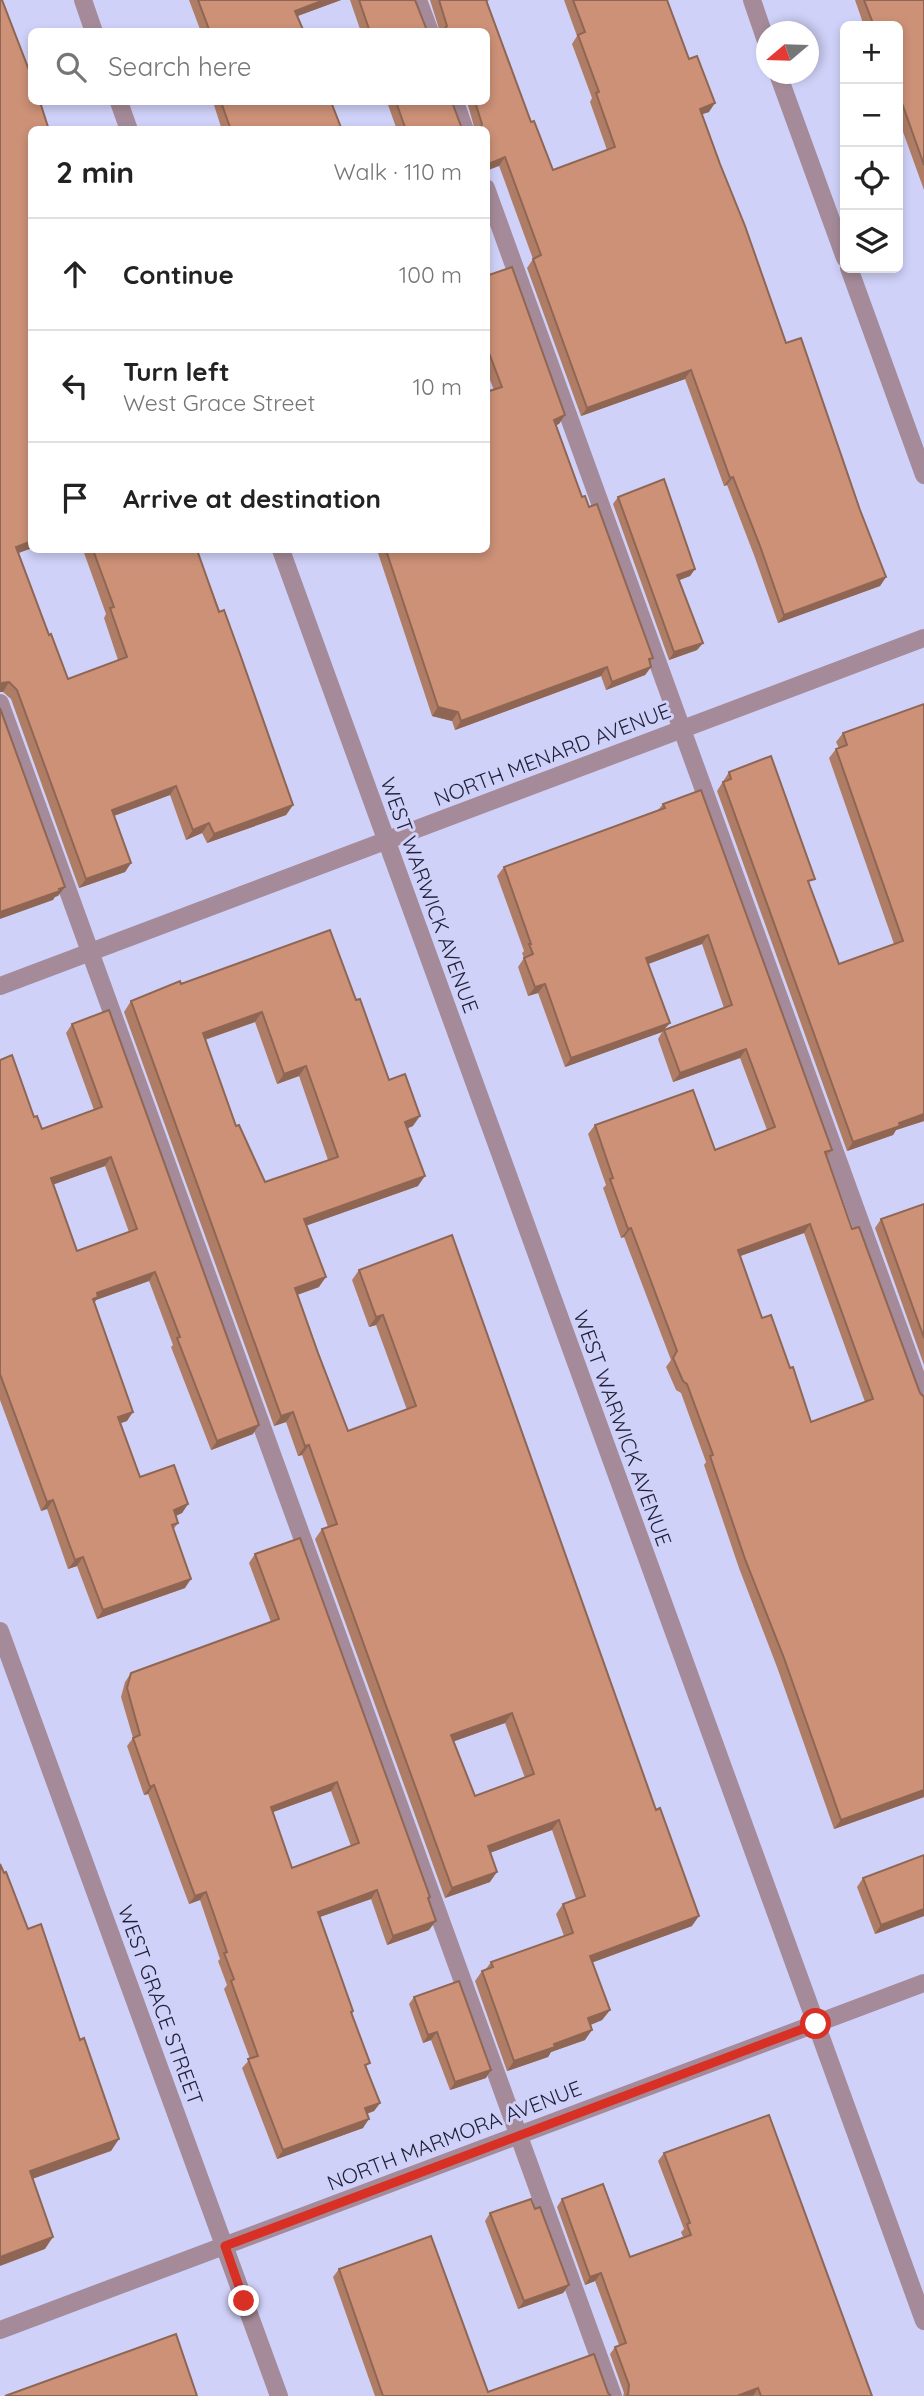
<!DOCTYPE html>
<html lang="en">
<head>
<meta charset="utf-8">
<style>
  body { margin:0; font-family:Quicksand,sans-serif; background:#f6f6f6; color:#222 }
  .controls { position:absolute; right:21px; top:21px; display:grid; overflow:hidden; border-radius:10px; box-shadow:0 4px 10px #0003 }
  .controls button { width:63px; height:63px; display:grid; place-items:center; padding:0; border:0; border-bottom:2px solid #e0e0e0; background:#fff; color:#222; font:35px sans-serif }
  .compass { position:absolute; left:756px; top:21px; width:63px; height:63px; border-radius:50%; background:#fff; box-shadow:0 4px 10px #0003; rotate:251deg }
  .stop { position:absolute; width:21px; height:21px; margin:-16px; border:5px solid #d93025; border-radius:50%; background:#fff }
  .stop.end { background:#d93025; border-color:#fff; box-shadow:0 2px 7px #0008 }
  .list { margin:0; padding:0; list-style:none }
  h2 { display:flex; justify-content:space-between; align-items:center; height:91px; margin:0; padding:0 28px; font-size:30px }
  h2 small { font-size:23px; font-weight:400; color:#767676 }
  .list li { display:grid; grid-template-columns:46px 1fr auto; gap:21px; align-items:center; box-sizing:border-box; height:112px; padding:0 28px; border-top:2px solid #e0e0e0 }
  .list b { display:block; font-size:26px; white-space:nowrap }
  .list p { margin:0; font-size:23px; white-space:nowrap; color:#767676 }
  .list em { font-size:23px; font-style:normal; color:#767676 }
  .icon { flex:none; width:38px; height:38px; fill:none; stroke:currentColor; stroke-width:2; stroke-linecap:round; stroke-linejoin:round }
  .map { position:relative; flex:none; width:924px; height:2396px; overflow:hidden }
  .search { position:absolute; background:#fff; box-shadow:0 4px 10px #0003; left:28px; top:28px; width:462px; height:77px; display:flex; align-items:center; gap:18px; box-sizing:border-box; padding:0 24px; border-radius:10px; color:#767676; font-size:26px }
  .panel { position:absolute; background:#fff; box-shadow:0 4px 10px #0003; left:28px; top:126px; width:462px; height:427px; border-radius:10px }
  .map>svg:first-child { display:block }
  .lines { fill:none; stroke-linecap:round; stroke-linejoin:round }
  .service { stroke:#a58b99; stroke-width:18 }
  .minor { stroke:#a58b99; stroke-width:18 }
  .wall { fill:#af7d66; fill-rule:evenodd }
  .shaded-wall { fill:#8f6653 }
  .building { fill:#cc9177; stroke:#8f6653; stroke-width:2; fill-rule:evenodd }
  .route { stroke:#d93025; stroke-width:9 }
  .labels { text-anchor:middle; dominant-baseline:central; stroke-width:6; stroke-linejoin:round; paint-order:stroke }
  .street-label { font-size:21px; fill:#201f37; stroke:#d0d1f8 }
</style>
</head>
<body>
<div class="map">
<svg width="924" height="2396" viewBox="0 0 924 2396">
  <rect width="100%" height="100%" fill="#d0d1f8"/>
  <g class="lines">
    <g class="service">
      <polyline points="418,0 430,32"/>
      <polyline points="455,102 465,130"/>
      <polyline points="486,188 924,1398"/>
      <polyline points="0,703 613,2396"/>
    </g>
    <g class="minor">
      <polyline points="83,0 94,32"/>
      <polyline points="752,0 766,41"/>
      <polyline points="778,74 845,258"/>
      <polyline points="119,102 129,130"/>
      <polyline points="849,268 924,475"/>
      <polyline points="281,550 924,2321"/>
      <polyline points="0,986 924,638"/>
      <polyline points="0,1631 279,2396"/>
      <polyline points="0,2330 924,1983"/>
    </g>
  </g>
  <g class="wall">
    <polygon points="0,0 32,130 32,548 19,553 49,635 68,679 118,660 104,618 106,614 83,550 197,550 293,805 286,815 207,843 202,833 186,840 170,795 114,816 131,863 125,872 79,888 11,699 3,692 0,692"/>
    <polygon points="189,0 341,0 298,16 304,32 201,32"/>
    <polygon points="350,0 415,0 426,28 430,32 361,32"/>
    <polygon points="430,0 489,0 487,2 531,122 553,170 607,150 590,102 592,98 572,44 577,36 564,0 667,0 709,112 702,114 786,343 860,510 886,577 880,586 778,623 754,555 727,485 724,486 685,379 581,416 527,268 533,259 486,130 475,130 467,102 486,102 486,32 440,32"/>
    <polygon points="855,0 924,0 924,190 898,118 898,26 864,26"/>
    <polygon points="213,102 331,102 342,130 222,130"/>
    <polygon points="387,102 452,102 461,126 465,130 397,130"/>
    <polygon points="486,276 559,424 556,425 582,497 589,507 653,658 650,663 651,667 645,675 606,690 601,676 455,730 452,721 432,716 377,550 486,550 494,390 486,370"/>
    <polygon points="618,497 695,569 690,576 679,580 703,643 697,650 669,660 613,504"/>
    <polygon points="924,704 924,1121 896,1130 893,1135 847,1151 717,791 729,772 810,886 839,964 894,944 829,758 836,749 839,748 836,742 843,733"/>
    <path d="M663,804L832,1150L827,1157L852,1229L924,1797L834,1829L777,1667L739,1568L704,1465L706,1462L681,1393L676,1390L666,1367L671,1360L624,1237L621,1238L603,1188L606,1185L588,1134L595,1125L715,1150L767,1130L740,1058L673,1082L658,1039L662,1032L565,1067L538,993L528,996L518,967L524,958L522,953L524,951L497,876L504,867L658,810ZM702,944L724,1008L665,1029L648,964ZM804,1233L865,1402L811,1422L790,1368L762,1318L740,1256Z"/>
    <path d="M181,984L356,1000L389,1080L413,1126L408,1128L418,1186L307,1225L319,1287L297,1295L348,1431L407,1410L376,1325L369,1327L352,1280L359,1270L452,1235L692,1926L592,1962L610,2010L602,2020L590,2025L585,2040L551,2052L548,2057L507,2071L475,1981L482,1971L486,1969L491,1962L564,1936L556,1914L563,1904L576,1899L552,1830L490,1853V1882L445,1898L315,1539L322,1529L328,1527L302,1455L298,1456L286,1422L274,1426L124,1012L131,1001ZM255,1022L277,1084L299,1076L328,1160L265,1182L236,1126L205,1040ZM505,1723L525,1778L475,1796L454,1741Z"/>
    <path d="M72,1024L253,1434L211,1450L171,1347L173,1345L149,1281L96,1300L94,1304L127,1421L121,1423L140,1477L188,1504L182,1513L176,1516L178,1523L173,1530L185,1588L97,1619L77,1566L68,1569L47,1509L41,1511L0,1400V1060L42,1129L94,1110L66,1033ZM105,1166L129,1232L77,1251L53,1184Z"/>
    <polygon points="924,1204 924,1365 875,1228 881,1219"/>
    <path d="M255,1554L430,1897L428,1899L429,1930L387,1945L371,1899L320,1917L353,2011L352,2014L367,2068L380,2103L374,2111L367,2114L363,2128L277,2159L242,2068L250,2059L224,1989L227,1985L218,1961L220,1959L200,1900L189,1904L148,1794L144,1795L127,1746L133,1738L121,1697L125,1682L131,1673L271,1622L249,1563ZM331,1791L351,1846L292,1868L273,1812Z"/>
    <polygon points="863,1878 924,1916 875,1934 857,1887"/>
    <polygon points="414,1997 486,2078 450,2090 431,2040 423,2043 409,2004"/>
    <polygon points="664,2153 872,2396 623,2396 624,2393 610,2354 615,2347 619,2345 595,2281 585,2285 557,2207 562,2199 630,2257 683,2237 681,2232 684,2229 658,2161"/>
    <polygon points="490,2213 569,2285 563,2293 518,2309 485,2221"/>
    <polygon points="339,2269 488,2392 608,2393 611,2396 375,2396 333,2277"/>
  </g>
  <g class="shaded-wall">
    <polygon points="324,0 341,0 289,19 295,11"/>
    <polygon points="715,103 709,112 694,117 700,109"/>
    <polygon points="505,157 499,166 486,171 486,165"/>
    <polygon points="691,370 685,379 581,416 587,408"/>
    <polygon points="565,415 559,424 548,428 554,420"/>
    <polygon points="733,477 727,485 724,486 730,478"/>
    <polygon points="32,541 32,548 9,556 16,547"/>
    <polygon points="695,569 690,576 672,583 677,575"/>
    <polygon points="886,577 880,586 778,623 784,615"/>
    <polygon points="703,643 697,650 669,660 674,652"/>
    <polygon points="607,667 601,676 455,730 461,721"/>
    <polygon points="651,667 645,675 606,690 612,682"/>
    <polygon points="9,682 3,692 0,692 0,686 2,683"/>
    <polygon points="438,707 458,712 452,721 432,716"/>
    <polygon points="176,786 170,795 105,819 112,810"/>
    <polygon points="293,805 286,815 207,843 214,834"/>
    <polygon points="209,823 202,833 186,840 193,830"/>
    <polygon points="131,863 125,872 79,888 86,879"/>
    <polygon points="65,887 58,896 55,897 53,900 0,919 0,912"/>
    <polygon points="708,935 702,944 640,967 646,958"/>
    <polygon points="545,984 538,993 528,996 535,987"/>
    <polygon points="262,1012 255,1022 195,1043 203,1033"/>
    <polygon points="670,1023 662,1032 565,1067 571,1058"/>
    <polygon points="746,1049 740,1058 673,1082 680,1073"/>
    <polygon points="306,1066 299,1076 277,1084 284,1074"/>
    <polygon points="924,1114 924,1121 896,1130 893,1135 847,1151 853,1142 899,1123"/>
    <polygon points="420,1116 413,1126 398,1132 405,1122"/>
    <polygon points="111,1157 105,1166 44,1188 51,1178"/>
    <polygon points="425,1176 418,1186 297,1229 304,1219"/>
    <polygon points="810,1224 804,1233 732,1259 738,1250"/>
    <polygon points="631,1228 624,1237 621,1238 628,1229"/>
    <polygon points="155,1272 149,1281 96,1300 92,1306 86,1308 97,1293"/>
    <polygon points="326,1277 319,1287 288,1298 295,1288"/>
    <polygon points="383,1315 376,1325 369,1327 376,1317"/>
    <polygon points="133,1412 127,1421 112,1426 118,1417"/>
    <polygon points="293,1412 286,1422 274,1426 281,1416"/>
    <polygon points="259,1425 253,1434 211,1450 217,1441"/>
    <polygon points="309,1445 302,1455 298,1456 305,1446"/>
    <polygon points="53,1500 47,1509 41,1511 47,1502"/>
    <polygon points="188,1504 182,1513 168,1519 174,1510"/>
    <polygon points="83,1557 77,1566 68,1569 75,1560"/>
    <polygon points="191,1579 185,1588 97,1619 103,1610"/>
    <polygon points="512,1713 505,1723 444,1745 451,1735"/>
    <polygon points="337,1782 331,1791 265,1815 271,1807"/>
    <polygon points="154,1785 148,1794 144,1795 150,1787"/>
    <polygon points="924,1790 924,1797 834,1829 841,1820"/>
    <polygon points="559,1820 552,1830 481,1856 488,1846"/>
    <polygon points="497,1872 490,1882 445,1898 452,1888"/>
    <polygon points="377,1890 371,1899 311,1920 318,1912"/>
    <polygon points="206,1892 200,1900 189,1904 195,1896"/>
    <polygon points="924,1909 924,1916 875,1934 881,1925"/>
    <polygon points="699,1916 692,1926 583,1966 590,1956"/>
    <polygon points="436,1921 429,1930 387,1945 393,1936"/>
    <polygon points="610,2010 602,2020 581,2029 588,2018"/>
    <polygon points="592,2030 585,2040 551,2052 548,2057 507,2071 514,2061 554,2044"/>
    <polygon points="437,2032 431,2040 423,2043 428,2035"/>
    <polygon points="491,2070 486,2078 450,2090 455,2082"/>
    <polygon points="380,2103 374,2111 359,2116 365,2108"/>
    <polygon points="369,2119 363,2128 277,2159 283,2150"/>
    <polygon points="119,2139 111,2151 21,2183 30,2171"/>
    <polygon points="53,2237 45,2249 0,2266 0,2257"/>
    <polygon points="601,2273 595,2281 585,2285 590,2277"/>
    <polygon points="569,2285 563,2293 518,2309 524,2301"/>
    <polygon points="758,2388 753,2396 737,2396"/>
  </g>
  <g class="building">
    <polygon points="0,0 2,0 32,78 32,102 40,102 49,130 32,130 32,541 16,547 49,635 51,634 68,679 127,657 110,608 114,607 93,550 197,550 219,612 224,610 240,654 293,805 214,834 209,823 193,830 176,786 112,810 131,863 86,879 17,690 9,682 2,683 0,686"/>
    <polygon points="198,0 324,0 295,11 304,32 210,32"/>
    <polygon points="359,0 415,0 426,28 430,32 370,32"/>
    <polygon points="439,0 486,0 531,122 534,121 553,170 615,147 596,93 599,92 578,35 585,32 573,0 667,0 689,59 697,56 715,103 700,109 720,164 745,226 786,343 801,338 860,510 886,577 784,615 760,546 733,477 730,478 691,370 587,408 533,259 541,255 505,157 486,165 486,130 479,130 482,124 475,102 486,102 486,32 442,32 447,26"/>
    <polygon points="864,0 924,0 924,165 898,92 898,26 874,26"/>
    <polygon points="221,102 331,102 342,130 231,130"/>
    <polygon points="396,102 452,102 461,126 465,130 406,130"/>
    <polygon points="512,267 565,415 554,420 582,497 585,496 589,507 597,504 653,658 649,659 651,667 612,682 607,667 461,721 458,712 438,707 386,550 486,550 486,392 502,387 486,345 486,276"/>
    <polygon points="664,479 695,569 677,575 703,643 674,652 618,497"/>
    <polygon points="924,704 924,1114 899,1123 900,1126 853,1142 723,782 731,779 729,772 771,756 815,879 808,881 839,964 903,941 836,749 847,745 843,733"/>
    <polygon points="0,708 65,887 59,889 60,891 0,912"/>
    <path d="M701,790L832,1150L825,1152L852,1229L859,1227L920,1393L924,1397V1790L841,1820L784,1658L745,1559L710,1456L713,1455L687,1384L683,1381L673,1358L677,1351L631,1228L628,1229L610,1179L613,1178L595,1125L693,1090L715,1150L775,1127L746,1049L680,1073L664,1030L732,1005L708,935L646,958L670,1023L571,1058L545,984L535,987L524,958L533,954L529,944H531L504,867L665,808L663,804ZM810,1224L873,1399L811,1422L793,1367L790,1368L771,1315L762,1318L738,1250Z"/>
    <path d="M330,930L356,1000L360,999L389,1080L405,1074L420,1116L405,1122L425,1176L304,1219L326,1277L295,1288L318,1353L348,1431L416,1406L383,1315L376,1317L359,1270L452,1235L656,1810L660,1808L699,1916L590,1956L610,2010L588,2018L592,2030L554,2044L555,2047L514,2061L482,1971L493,1967L491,1962L573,1933L563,1904L585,1896L559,1820L488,1846L497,1872L452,1888L322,1529L337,1524L309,1445L305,1446L293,1412L281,1416L131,1001L180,981L181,984ZM262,1012L284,1074L306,1066L338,1157L265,1182L239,1125L236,1126L203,1033ZM512,1713L534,1774L475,1796L451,1735Z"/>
    <path d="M109,1010L259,1425L217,1441L177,1338L180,1337L155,1272L97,1293L98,1297L93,1299L133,1412L118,1417L140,1477L174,1465L188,1504L174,1510L178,1523L172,1525L191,1579L103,1610L83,1557L75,1560L53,1500L47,1502L0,1374V1060L12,1055L34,1117L37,1116L42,1129L102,1107L72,1024ZM111,1157L137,1229L77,1251L51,1178Z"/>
    <polygon points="924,1204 924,1338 881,1219"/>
    <path d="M300,1538L430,1897L428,1898L436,1921L393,1936L377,1890L318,1912L353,2011L351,2012L370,2063L365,2065L380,2103L365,2108L369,2119L283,2150L248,2059L258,2056L231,1981L234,1979L224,1953L227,1952L206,1892L195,1896L154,1785L150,1787L133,1738L140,1735L127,1688L131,1673L279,1619L255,1554ZM337,1782L359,1843L292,1868L271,1807Z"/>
    <polygon points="924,1855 924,1909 881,1925 863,1878"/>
    <polygon points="0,1864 4,1873 6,1872 28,1929 41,1924 80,2040 84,2038 119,2139 30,2171 53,2237 0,2257"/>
    <polygon points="459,1981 491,2070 455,2082 437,2032 428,2035 414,1997"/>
    <polygon points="769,2115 872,2396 761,2396 758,2388 737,2396 626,2396 628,2395 629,2385 615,2347 626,2343 601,2273 590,2277 562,2199 603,2184 630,2257 691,2235 687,2224 690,2223 664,2153"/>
    <polygon points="531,2199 535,2209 540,2207 569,2285 524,2301 490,2213"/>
    <polygon points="431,2236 488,2392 594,2354 608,2393 611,2396 383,2396 339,2269"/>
    <polygon points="176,2334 197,2396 5,2396"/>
  </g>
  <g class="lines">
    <polyline class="route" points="244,2301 225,2246 816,2024"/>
  </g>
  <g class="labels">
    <g class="street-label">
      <text transform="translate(552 754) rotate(-21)">NORTH MENARD AVENUE</text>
      <text transform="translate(430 895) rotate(70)">WEST WARWICK AVENUE</text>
      <text transform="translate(623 1428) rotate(70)">WEST WARWICK AVENUE</text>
      <text transform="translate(161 2005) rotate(70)">WEST GRACE STREET</text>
      <text transform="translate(454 2135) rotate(-21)">NORTH MARMORA AVENUE</text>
    </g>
  </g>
</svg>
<div class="controls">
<button>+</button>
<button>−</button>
<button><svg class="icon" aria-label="locate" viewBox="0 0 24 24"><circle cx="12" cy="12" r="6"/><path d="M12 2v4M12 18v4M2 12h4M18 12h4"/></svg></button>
<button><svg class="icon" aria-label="layers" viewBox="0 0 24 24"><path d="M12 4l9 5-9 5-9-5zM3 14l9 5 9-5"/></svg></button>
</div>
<svg class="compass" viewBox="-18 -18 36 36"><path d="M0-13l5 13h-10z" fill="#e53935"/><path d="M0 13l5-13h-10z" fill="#767676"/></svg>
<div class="stop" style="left:816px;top:2024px"></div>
<div class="stop end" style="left:244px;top:2301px"></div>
<div class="search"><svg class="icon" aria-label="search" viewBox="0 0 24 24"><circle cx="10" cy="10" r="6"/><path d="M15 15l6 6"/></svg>Search here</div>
<section class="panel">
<h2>2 min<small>Walk · 110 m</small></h2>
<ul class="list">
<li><svg class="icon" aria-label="ahead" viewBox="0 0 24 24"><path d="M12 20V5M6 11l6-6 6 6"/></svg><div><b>Continue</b></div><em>100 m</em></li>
<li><svg class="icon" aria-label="left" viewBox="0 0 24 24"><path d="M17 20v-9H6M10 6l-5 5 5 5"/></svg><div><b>Turn left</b><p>West Grace Street</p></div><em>10 m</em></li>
<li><svg class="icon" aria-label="arrive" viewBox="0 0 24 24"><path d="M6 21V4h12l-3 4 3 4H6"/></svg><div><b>Arrive at destination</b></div></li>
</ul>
</section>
</div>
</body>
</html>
